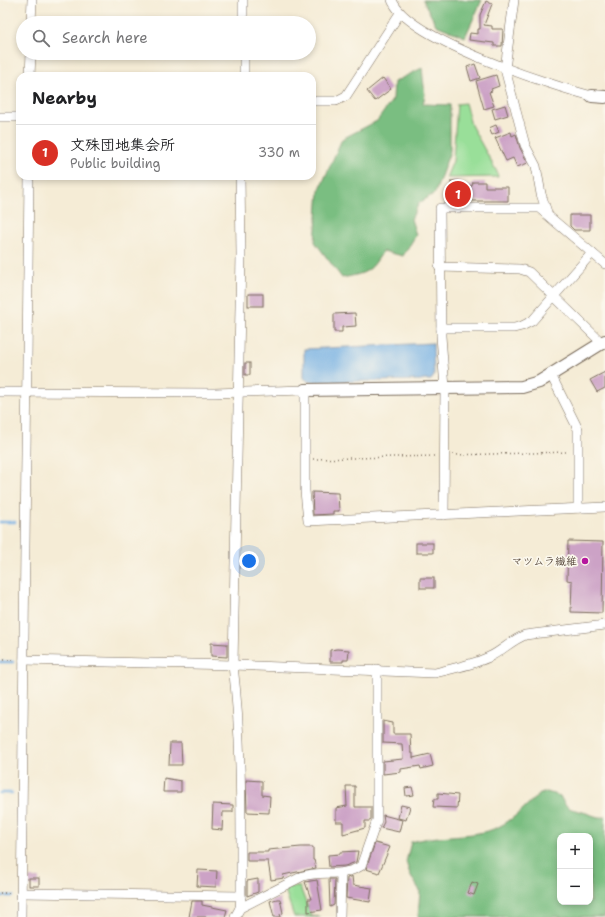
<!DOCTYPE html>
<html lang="en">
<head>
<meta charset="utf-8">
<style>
  body { margin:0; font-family:"Shantell Sans","Klee One",sans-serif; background:#f2f2f2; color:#202124 }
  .controls { position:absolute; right:12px; bottom:12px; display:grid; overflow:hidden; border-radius:8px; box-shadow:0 2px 6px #0003 }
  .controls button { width:36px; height:36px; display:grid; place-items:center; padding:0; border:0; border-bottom:1px solid #e0e0e0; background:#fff; color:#202124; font:20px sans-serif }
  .you { position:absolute; left:249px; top:561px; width:14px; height:14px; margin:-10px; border:3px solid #fff; border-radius:50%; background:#1a73e8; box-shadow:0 0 0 6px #1a73e833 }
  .badge { display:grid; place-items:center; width:26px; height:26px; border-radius:50%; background:#d93025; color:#fff; font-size:13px; font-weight:700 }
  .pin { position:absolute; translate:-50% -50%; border:2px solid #fff; box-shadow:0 1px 4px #0006 }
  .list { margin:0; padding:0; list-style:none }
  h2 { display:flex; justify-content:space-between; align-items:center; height:52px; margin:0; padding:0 16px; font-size:17px }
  h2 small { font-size:13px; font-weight:400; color:#757577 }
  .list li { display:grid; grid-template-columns:26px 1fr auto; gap:12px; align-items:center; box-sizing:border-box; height:56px; padding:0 16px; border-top:1px solid #e0e0e0 }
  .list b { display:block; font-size:15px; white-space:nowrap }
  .list p { margin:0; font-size:13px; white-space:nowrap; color:#757577 }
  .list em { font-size:13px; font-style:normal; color:#757577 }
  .icon { flex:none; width:22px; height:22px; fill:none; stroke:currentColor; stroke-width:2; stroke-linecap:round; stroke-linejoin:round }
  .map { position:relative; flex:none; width:605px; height:917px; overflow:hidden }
  .search { position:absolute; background:#fff; box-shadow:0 2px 6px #0003; left:16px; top:16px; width:300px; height:44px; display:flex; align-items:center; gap:10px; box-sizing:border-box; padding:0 14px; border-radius:22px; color:#757577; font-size:15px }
  .panel { position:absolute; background:#fff; box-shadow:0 2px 6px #0003; left:16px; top:72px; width:300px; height:108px; border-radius:12px }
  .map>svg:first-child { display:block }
  .green { fill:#99df99; stroke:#6a845c }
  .forest { fill:#7abe81; stroke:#5a7450; fill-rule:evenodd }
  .water { fill:#71ade2; stroke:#566c80 }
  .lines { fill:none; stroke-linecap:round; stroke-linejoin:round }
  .stream { stroke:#71ade2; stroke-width:2.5 }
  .building { fill:#cca2c6 }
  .minor-casing { stroke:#7c6e5e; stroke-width:10 }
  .tertiary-casing { stroke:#7c6e5e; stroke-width:14 }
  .path { stroke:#7c6e5e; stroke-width:1.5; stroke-dasharray:1 3; stroke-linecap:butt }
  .minor { stroke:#fff; stroke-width:9 }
  .tertiary { stroke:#fff; stroke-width:12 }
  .poi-dot { fill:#b5179e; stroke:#fbf7ec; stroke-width:1.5 }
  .labels { text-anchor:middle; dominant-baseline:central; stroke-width:3.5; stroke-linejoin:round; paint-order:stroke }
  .poi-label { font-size:11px; fill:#3b2a1e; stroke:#fbf7ec; text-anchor:end }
</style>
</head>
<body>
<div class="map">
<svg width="605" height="917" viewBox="0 0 605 917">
  <rect width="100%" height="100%" fill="#fbf7ec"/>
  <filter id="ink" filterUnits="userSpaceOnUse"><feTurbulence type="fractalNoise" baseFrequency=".025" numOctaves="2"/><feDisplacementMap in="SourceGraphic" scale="8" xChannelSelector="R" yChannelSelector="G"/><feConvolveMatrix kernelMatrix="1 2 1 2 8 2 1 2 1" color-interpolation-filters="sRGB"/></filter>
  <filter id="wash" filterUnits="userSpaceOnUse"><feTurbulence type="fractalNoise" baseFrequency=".012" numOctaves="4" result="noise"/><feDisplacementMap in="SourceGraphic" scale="16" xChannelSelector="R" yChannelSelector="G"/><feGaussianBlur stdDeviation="0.9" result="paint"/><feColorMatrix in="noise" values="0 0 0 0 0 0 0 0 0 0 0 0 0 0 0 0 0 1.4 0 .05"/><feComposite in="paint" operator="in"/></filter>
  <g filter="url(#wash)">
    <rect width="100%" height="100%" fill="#f5ecd6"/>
    <g class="green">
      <polygon points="465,103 471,125 497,172 498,177 446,178 453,161 457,104"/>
      <polygon points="284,887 300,887 311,916 320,917 294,917"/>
    </g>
    <g class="forest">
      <polygon points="423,0 482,0 465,37 436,25"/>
      <path d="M422,68L425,95L423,104L450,105V151L435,193L419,203L411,219L416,235L403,256L383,251C370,273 366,273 342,278L315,242L319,191L342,139L377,121L393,99L394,82Z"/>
      <path d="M547,792L560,796C568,812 572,808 586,813C593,815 597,818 605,817V917H418L420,891L410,874L406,862L411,842C437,834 465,838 491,830C510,824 526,806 540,793ZM560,836H590V902H560Z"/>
    </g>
    <polygon class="water" points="433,343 434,376 431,380 309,382 304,378 304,349"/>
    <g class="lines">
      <g class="stream">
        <polyline points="0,522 15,522"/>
        <polyline points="0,662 13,662"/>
        <polyline points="0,793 12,793"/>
        <polyline points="0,896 13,896"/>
      </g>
    </g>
    <g id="blocks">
      <g class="building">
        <polygon points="486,1 492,4 484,25 492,26 492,29 503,29 502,46 494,46 494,43 469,40 470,33 478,34 478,29 480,29 480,15"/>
        <polygon points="475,64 480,78 471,81 467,67"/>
        <polygon points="496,75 499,86 491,89 492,91 489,92 494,106 484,109 476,81"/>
        <polygon points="383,78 391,89 375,101 367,91"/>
        <polygon points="505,105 508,115 495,119 492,109"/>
        <polygon points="496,125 499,132 492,135 489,128"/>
        <polygon points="511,132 512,136 516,134 520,148 528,163 517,167 513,158 506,161 495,138"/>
        <polygon points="451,181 459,181 459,186 472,186 473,182 485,182 485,187 508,187 508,201 451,201"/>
        <polygon points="570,215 590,215 590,230 574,230 570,226"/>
        <rect x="248" y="294" width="15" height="12"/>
        <polygon points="355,313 356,326 342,327 342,332 334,332 334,314"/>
        <rect x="245" y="363" width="5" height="12"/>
        <polygon points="605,372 605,388 597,392 590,380"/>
        <polygon points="312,492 338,493 339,511 333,511 333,514 313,515"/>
        <polygon points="568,541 603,542 602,613 571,612 572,581 567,580"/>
        <rect x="416" y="543" width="17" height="10"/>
        <rect x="420" y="578" width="14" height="10"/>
        <polygon points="211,643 227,644 227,657 211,656"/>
        <polygon points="337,649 349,650 348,660 343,660 343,662 330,662 330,650"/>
        <polygon points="383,721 393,723 393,734 410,734 411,753 413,753 413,758 430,754 433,766 421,769 420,766 401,769 401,772 383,774 383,761 403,759 402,744 383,743"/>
        <polygon points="170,743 181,743 182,765 169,765"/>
        <polygon points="164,778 181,781 181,792 163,792"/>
        <polygon points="246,780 262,781 262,795 270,796 269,813 247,812"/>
        <polygon points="346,786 355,786 355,807 371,807 371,819 370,821 365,821 365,828 343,834 343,822 336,822 336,808 347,806"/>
        <polygon points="412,787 414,795 406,796 405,788"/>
        <polygon points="438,793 458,795 457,808 433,807 434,799 438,799"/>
        <polygon points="213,804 233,805 233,812 223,812 222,830 212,829"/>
        <polygon points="401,805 410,807 406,820 398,818"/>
        <polygon points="383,815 402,820 399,832 381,828 384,822"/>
        <polygon points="375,843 390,847 379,873 366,869"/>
        <polygon points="301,847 313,847 313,860 314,860 316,868 283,875 284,878 271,880 268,861 247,861 247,852 268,852 268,850"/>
        <polygon points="358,851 356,862 345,866 329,867 328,855 340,854 340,852"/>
        <polygon points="198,870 217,871 216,887 197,886"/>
        <polygon points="352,876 353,885 372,888 370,902 346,898 347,878"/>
        <rect x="29" y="878" width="10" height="8"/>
        <polygon points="258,879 258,892 247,896 247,881"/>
        <polygon points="329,879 335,879 334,905 330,907"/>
        <polygon points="317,880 322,910 308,912 308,899 311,899 305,882"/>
        <polygon points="472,882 478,884 474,895 468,893"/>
        <polygon points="277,899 280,899 283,913 280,914 281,917 274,917 270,901"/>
        <polygon points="192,901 202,901 202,905 227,910 225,917 189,917"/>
      </g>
    </g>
  </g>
  <g filter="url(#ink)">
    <use href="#blocks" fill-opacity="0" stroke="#7c6e5e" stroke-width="1"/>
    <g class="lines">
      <defs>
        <g id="minor">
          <polyline points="243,0 243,23"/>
          <path d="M392,0C407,39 552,86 592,96"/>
          <polyline points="514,0 505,69 525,145 536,166 541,194 548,215"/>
          <polyline points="31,23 32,0"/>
          <polyline points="244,53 244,76"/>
          <polyline points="30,76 31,53"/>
          <polyline points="312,101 336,101 346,96 400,13"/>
          <polyline points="0,117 20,117"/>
          <polyline points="439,267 520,269 529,272 602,343"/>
          <polyline points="441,328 514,328 522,326 532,321 592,253"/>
          <polyline points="551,375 578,429 578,508"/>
          <polyline points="0,392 214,393 305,390 305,491 308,521 605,507"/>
          <polyline points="444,515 445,388 441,336 440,208 539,208 605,264"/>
          <path d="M24,660L233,665L435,673C453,668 474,665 491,656C503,650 512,640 525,635L605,625"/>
          <polyline points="21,893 241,896"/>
          <path d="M240,908L303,876C324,870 341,878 361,866L377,820V669"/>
          <polyline points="21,917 29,176"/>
          <path d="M235,917L240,908L241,896C241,819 242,741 233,665L241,255L240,176"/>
          <polyline points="340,917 341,874"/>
        </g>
        <g id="tertiary">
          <polyline points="592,96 605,97"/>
          <polyline points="305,390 522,387 539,382 605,341"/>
        </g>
      </defs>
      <use href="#minor" class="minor-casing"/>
      <use href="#tertiary" class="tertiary-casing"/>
      <g class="path">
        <polyline points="453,455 569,452"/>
        <polyline points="313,459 435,456"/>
        <polyline points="0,660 16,660"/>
        <polyline points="0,893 12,893"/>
      </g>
      <use href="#minor" class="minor"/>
      <use href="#tertiary" class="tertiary"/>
    </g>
  </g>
  <circle class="poi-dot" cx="585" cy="561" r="4"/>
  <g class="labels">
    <g class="poi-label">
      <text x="577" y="561">マツムラ繊維</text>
    </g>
  </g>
</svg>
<div class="controls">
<button>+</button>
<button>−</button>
</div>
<div class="you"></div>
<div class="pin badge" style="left:458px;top:194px">1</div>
<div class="search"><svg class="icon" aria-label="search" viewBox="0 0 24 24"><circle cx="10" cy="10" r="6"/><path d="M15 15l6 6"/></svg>Search here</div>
<section class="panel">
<h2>Nearby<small></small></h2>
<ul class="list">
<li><span class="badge">1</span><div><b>文殊団地集会所</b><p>Public building</p></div><em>330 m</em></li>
</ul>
</section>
</div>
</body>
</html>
